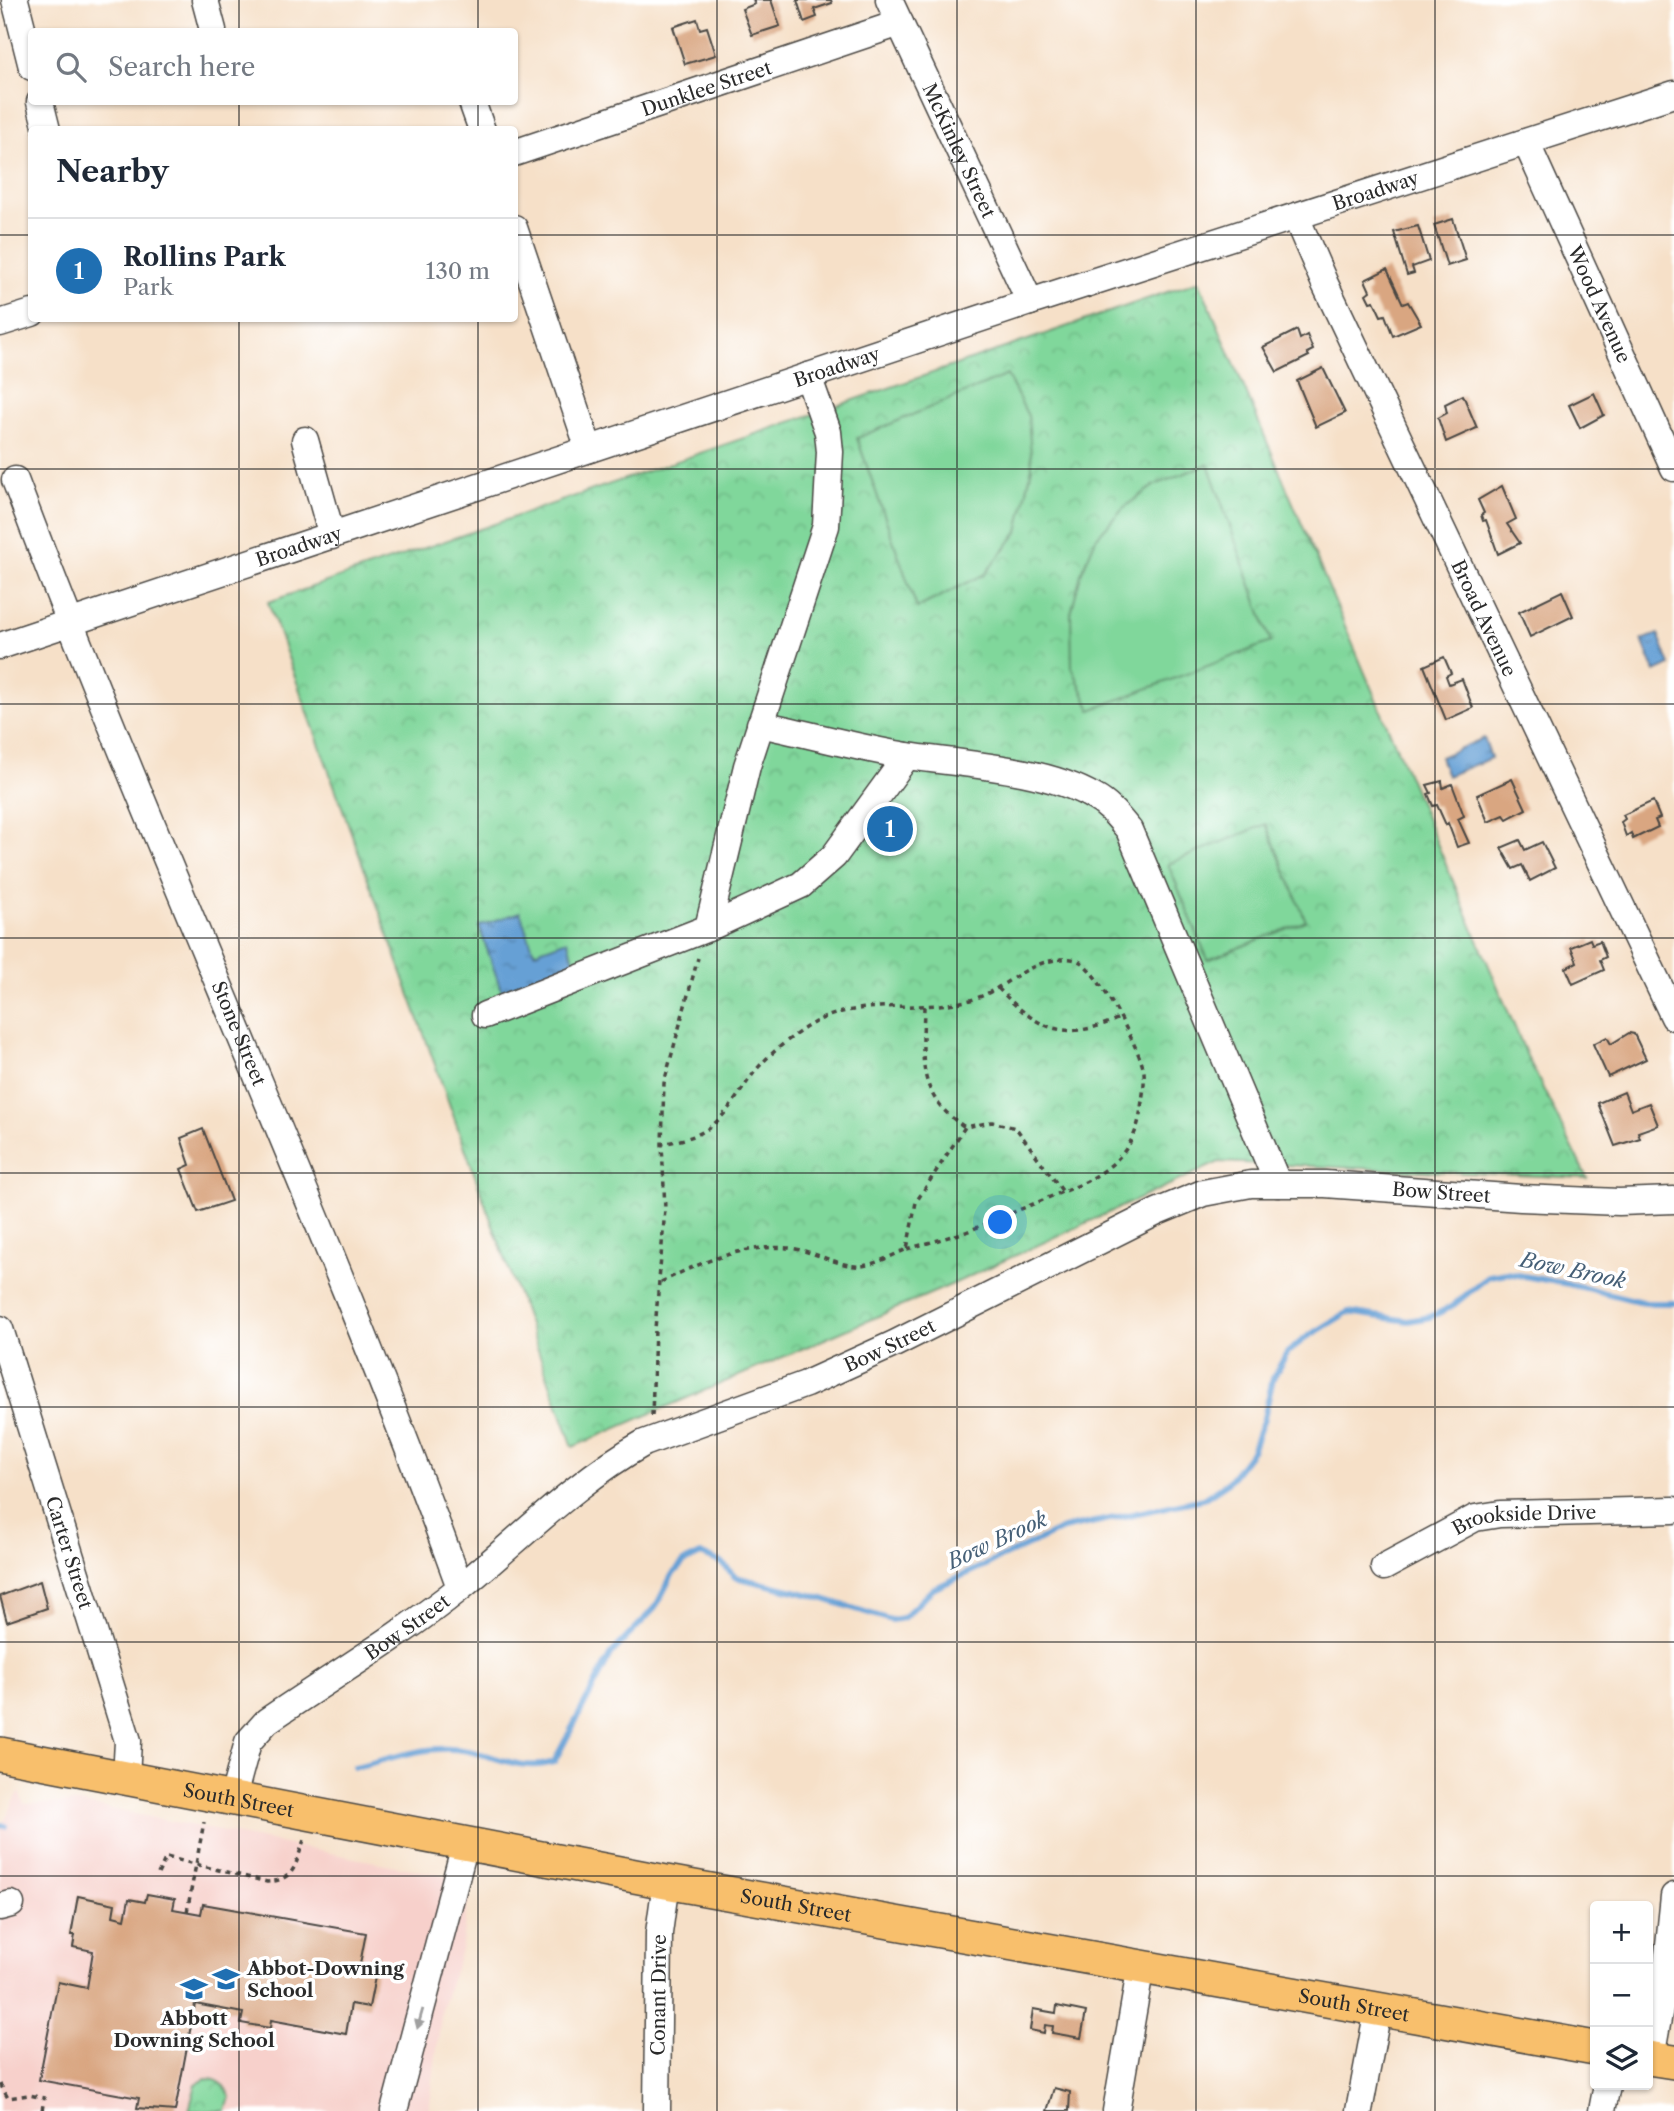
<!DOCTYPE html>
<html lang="en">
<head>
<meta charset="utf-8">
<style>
  body { margin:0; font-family:"Libre Caslon Text",serif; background:#f2f2f3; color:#1f2937 }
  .controls { position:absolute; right:21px; bottom:21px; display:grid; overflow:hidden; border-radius:7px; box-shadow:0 2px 5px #0004 }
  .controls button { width:63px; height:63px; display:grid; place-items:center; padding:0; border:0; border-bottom:2px solid #e0e1e3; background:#fff; color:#1f2937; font:35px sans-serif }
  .you { position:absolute; left:1001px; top:1223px; width:24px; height:24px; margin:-18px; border:5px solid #fff; border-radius:50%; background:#1a73e8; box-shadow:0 0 0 10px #1a73e833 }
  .badge { display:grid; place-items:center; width:46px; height:46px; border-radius:50%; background:#1f6fb2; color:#fff; font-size:23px; font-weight:700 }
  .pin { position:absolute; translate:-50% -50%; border:4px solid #fff; box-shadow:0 2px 7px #0006 }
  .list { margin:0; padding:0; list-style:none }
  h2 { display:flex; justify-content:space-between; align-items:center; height:91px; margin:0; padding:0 28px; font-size:30px }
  h2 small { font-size:23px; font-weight:400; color:#747a83 }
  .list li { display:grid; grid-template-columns:46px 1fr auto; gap:21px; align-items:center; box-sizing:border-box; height:105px; padding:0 28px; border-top:2px solid #e0e1e3 }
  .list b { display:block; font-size:26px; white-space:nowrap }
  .list p { margin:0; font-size:23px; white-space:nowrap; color:#747a83 }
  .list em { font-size:23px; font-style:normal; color:#747a83 }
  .icon { flex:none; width:38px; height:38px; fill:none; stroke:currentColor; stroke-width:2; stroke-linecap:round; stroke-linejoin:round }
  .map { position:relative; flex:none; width:1674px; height:2111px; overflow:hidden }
  .search { position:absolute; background:#fff; box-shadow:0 2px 5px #0004; left:28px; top:28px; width:490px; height:77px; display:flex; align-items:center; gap:18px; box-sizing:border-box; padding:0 24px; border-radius:7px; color:#747a83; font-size:26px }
  .panel { position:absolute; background:#fff; box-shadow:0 2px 5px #0004; left:28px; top:126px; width:490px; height:196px; border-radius:7px }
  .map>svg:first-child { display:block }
  .built { fill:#f7d0cb }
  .park { fill:url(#park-crowns); stroke:#568163; stroke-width:2 }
  .garden { fill:#80d79b; stroke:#568163; stroke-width:2 }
  .water { fill:url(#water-ripples); stroke:#486680; stroke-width:2 }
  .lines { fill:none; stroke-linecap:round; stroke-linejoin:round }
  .stream { stroke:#66a0d5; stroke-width:6 }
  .building { fill:#d9a681 }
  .minor-casing { stroke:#494643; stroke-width:29 }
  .major-casing { stroke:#494643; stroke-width:36 }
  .path { stroke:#494643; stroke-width:3.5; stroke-dasharray:5 5; stroke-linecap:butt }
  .minor { stroke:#fff; stroke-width:26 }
  .major { stroke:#f8bf6c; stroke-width:33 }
  .oneway { fill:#a0a0a0 }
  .grid { fill:none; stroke:#2b2b2b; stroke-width:2; stroke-opacity:0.55 }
  .labels { text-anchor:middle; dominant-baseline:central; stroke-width:7; stroke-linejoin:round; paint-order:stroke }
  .street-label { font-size:19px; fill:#2b2b2b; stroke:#fff }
  .poi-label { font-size:19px; font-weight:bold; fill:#2b2b2b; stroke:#fff; text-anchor:start }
  .water-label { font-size:21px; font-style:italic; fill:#466077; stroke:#fff }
</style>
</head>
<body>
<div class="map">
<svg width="1674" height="2111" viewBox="0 0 1674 2111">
  <defs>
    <pattern id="park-crowns" width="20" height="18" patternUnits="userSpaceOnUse" patternTransform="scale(1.75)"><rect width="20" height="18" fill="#80d79b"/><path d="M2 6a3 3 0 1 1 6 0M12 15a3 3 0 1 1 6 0" fill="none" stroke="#6fb986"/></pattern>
    <pattern id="water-ripples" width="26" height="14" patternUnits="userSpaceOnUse" patternTransform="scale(1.75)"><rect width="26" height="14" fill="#66a0d5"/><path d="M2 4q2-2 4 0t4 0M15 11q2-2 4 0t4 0" fill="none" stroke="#5483ad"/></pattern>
  </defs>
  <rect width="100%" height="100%" fill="#fff"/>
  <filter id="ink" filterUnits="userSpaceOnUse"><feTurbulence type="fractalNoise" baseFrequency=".0143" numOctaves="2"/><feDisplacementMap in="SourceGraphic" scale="14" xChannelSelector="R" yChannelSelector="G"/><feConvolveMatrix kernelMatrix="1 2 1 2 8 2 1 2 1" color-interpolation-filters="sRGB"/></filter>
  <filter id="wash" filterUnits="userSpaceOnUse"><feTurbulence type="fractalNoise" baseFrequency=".00686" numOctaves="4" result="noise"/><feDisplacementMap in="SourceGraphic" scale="28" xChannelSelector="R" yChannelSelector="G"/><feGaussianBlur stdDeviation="1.57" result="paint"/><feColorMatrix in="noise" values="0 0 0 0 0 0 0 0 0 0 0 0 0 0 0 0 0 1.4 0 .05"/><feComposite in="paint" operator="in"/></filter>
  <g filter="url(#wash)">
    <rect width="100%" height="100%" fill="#f6e0c8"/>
    <polygon class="built" points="19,1792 24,1804 78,1803 471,1881 461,1950 442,2008 429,2111 0,2111 0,1828"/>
    <g class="park">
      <polygon points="1199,281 1527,1056 1587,1178 1219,1162 953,1284 573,1447 268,602"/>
      <path d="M206,2079C220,2079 224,2084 230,2097L226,2111H189L196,2084Z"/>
    </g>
    <g class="garden">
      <polygon points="1007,375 1028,416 1032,467 1018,532 985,574 917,608 857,438"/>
      <polygon points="1208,464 1271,642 1091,710 1072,667 1071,613 1081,574 1096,538 1123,508 1155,485"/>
      <polygon points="1266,824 1306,921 1208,960 1168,864"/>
    </g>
    <g class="water">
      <polygon points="1658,634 1670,665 1655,672 1642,640"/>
      <polygon points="1484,738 1491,758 1447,776 1440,757"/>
      <polygon points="520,912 534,952 567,940 577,968 503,995 479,926"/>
    </g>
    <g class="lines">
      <g class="stream">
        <path d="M355,1767C386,1760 420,1747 452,1749C488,1750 518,1774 554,1762L611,1654L655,1608L672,1575L684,1562L701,1554L722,1563L735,1577L811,1595L891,1620L903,1618L933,1589L1063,1529L1203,1499L1227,1483L1252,1451L1264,1418L1273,1378L1287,1353L1304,1339L1348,1312L1408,1321L1430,1317L1451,1307L1489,1276L1507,1273L1574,1285L1646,1303H1674"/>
        <polyline points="0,1825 5,1826"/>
      </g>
    </g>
    <g id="blocks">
      <g class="building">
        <polygon points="753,0 771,0 780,26 752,35 742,9 755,4"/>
        <polygon points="797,0 831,0 832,3 814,9 817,17 804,22"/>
        <polygon points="697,19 700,29 707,27 716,55 685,64 673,27"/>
        <polygon points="1453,219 1466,260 1447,266 1434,225"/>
        <polygon points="1418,226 1429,261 1412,267 1414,273 1407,275 1394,232"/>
        <polygon points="1387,269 1403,304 1408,302 1421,324 1393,336 1385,315 1381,316 1374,301 1370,302 1366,294 1370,291 1365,280"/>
        <polygon points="1297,330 1300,339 1307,335 1313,350 1307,353 1309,356 1277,372 1263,347"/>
        <polygon points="1323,368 1345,413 1316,427 1297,381"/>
        <polygon points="1594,393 1604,415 1580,428 1569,405"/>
        <polygon points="1463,395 1477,428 1446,442 1438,418 1447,413 1445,404"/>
        <polygon points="1502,486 1516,519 1507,524 1520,543 1498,554 1486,520 1483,521 1481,515 1484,513 1478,500"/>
        <polygon points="1562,591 1573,616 1530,637 1519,612"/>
        <polygon points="1444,657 1451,673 1446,676 1449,684 1462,679 1473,708 1446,720 1424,666"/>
        <polygon points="1512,779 1526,809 1507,819 1504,815 1488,822 1477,795"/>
        <polygon points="1442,781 1443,788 1452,784 1464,816 1458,819 1469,843 1457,847 1448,823 1446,825 1437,805 1433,806 1428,794 1431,793 1427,785"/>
        <polygon points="1653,801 1660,818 1655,820 1658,827 1633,839 1631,833 1626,836 1621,822 1625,819 1623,815"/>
        <polygon points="1520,840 1525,850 1542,842 1555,868 1530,881 1522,865 1513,869 1501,848"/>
        <polygon points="1590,939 1592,944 1600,941 1606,957 1600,960 1604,970 1573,984 1566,968 1577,962 1571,947"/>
        <polygon points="1629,1033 1634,1034 1646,1059 1608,1077 1593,1044 1607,1037 1611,1044"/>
        <polygon points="1624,1092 1631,1110 1649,1103 1658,1125 1638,1132 1640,1138 1615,1146 1598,1103"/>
        <polygon points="203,1129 231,1201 198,1212 181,1169 190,1165 181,1138"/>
        <polygon points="40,1581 47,1608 7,1622 0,1596"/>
        <polygon points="147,1894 175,1899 173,1909 201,1914 203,1904 366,1933 360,1964 377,1967 369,2007 351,2004 346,2034 271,2020 270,2028 241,2023 243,2013 195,2004 175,2111 137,2108 139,2098 39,2080 58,1982 87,1988 93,1951 73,1947 75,1935 71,1935 78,1896 115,1904 113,1916 125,1919 129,1899 145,1902"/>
        <polygon points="1057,2006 1086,2012 1081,2038 1052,2033 1053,2026 1045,2025 1044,2033 1030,2030 1033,2009 1056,2013"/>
        <polygon points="1054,2088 1070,2092 1069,2111 1047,2111"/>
      </g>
    </g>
  </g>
  <g filter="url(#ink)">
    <use href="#blocks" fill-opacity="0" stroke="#494643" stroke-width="2"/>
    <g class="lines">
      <defs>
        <g id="minor">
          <polyline points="15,0 32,67"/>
          <polyline points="205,0 213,30"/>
          <path id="s1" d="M889,0L1030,302"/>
          <polyline points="40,102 47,130"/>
          <polyline points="472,102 482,130"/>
          <path id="s2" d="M1526,142L1674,468"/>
          <path id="s3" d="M514,153L900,23"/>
          <path id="s4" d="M1296,217L1325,284L1674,1017"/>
          <polyline points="514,228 589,449"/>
          <polyline points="0,323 32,313"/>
          <polyline points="305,440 332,536"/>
          <path id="s5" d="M15,480C155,852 324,1213 460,1587"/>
          <path id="s6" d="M0,646L1030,302L1674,94"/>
          <path d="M760,724C809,734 857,748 907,756C962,764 1045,768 1094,797C1109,805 1118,817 1129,830L1278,1184"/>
          <polyline points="708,928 801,885 834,856 907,756"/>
          <polyline points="485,1015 708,928 747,766 826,526 830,452 828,432 808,376"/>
          <path id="s7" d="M0,1329L128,1741L126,1778"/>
          <path id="s8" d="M1384,1567L1475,1518L1500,1514L1674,1510"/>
          <path id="s9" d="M233,1797L248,1742L267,1721C331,1677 399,1637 460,1588C520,1539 576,1481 644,1443L806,1384L894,1344L1157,1212L1203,1193L1251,1184H1325L1521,1198L1619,1202L1674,1200"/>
          <polyline points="0,1907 11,1904"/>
          <polyline points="1651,2058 1666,1974 1674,1896"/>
          <polyline points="394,2111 466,1841"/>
          <path id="s10" d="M657,2111L659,1933L666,1882"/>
          <polyline points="1116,2111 1141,1965"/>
          <polyline points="1359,2111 1378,2010"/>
          <polyline points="1602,2111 1607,2085"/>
        </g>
        <g id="major">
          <path id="s11" d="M0,1754L666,1882L1595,2048"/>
          <polyline points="1648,2058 1674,2062"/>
        </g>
      </defs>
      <use href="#minor" class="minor-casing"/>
      <use href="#major" class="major-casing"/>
      <g class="path">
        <path d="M998,988C1037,1029 1064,1043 1119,1018"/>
        <path d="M924,1006C923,1059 915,1095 965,1127"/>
        <polyline points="907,1249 966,1232 1062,1192"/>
        <path d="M661,1282C701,1262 744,1244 789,1248C813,1250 841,1268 862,1266C877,1264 893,1255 907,1249L916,1202L965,1127L992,1122L1016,1128L1063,1192C1100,1177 1133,1157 1140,1114C1142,1101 1145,1085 1144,1072C1141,1050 1099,975 1082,963C1075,958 1065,958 1056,960C1022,964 1000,994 966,1001C917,1012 861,998 815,1022C797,1032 770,1053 757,1069C743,1086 732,1108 715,1123C700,1137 681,1140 662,1144"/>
        <polyline points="652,1416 655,1329 665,1209 662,1144 664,1083 698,958"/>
        <path d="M158,1874L166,1857L267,1882C296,1880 295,1864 304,1840"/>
        <polyline points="187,1912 204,1822"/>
        <polyline points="0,2084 8,2098 29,2095 44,2098 42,2111"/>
      </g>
      <use href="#minor" class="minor"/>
      <use href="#major" class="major"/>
    </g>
    <defs><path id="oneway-solid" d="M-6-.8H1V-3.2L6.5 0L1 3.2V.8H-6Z" transform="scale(1.75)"/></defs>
    <use class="oneway" href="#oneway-solid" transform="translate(420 2019) rotate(106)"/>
  </g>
  <path class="grid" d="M239,0V32M478,0V32M717,0V2111M957,0V2111M1196,0V2111M1435,0V2111M239,102V130M478,102V130M0,235H32M514,235H1674M239,318V2111M478,318V2111M0,469H1674M0,704H1674M0,938H1674M0,1173H1674M0,1407H1674M0,1642H1674M0,1876H1674"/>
  <defs>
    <symbol id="school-bare" viewBox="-9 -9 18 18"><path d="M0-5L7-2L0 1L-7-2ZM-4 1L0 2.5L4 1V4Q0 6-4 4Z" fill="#1f6fb2" stroke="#fff" stroke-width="2.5" paint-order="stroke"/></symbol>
  </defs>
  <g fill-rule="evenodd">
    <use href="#school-bare" x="207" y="1960" width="38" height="38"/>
    <use href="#school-bare" x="175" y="1970" width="38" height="38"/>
  </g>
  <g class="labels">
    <g class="street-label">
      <text stroke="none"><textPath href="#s3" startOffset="203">Dunklee Street</textPath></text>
      <text stroke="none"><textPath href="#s1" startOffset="166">McKinley Street</textPath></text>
      <text stroke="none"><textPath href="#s6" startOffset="1449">Broadway</textPath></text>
      <text stroke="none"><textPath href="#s2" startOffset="178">Wood Avenue</textPath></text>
      <text stroke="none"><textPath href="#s6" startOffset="882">Broadway</textPath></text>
      <text stroke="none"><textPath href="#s6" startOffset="315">Broadway</textPath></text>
      <text stroke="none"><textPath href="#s4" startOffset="443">Broad Avenue</textPath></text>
      <text stroke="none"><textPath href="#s5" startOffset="597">Stone Street</textPath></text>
      <text stroke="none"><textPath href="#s9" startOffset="1407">Bow Street</textPath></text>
      <text stroke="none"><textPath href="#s9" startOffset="819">Bow Street</textPath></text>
      <text stroke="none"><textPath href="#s8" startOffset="152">Brookside Drive</textPath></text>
      <text stroke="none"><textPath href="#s7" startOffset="234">Carter Street</textPath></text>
      <text stroke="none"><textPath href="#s9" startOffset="254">Bow Street</textPath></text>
      <text stroke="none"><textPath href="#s11" startOffset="243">South Street</textPath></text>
      <text stroke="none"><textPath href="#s11" startOffset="810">South Street</textPath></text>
      <text stroke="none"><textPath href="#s10" startOffset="116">Conant Drive</textPath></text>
      <text stroke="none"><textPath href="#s11" startOffset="1377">South Street</textPath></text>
    </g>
    <g class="poi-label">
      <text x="247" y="1968">Abbot-Downing<tspan x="247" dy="22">School</tspan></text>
      <text x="194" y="2018" text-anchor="middle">Abbott<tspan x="194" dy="22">Downing School</tspan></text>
    </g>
    <g class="water-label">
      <text transform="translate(1573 1270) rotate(12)">Bow Brook</text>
      <text transform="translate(997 1540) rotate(-25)">Bow Brook</text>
    </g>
  </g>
</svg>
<div class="controls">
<button>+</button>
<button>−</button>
<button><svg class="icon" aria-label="layers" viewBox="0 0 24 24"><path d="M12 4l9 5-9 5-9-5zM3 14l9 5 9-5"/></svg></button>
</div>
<div class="you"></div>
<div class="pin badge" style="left:890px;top:829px">1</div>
<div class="search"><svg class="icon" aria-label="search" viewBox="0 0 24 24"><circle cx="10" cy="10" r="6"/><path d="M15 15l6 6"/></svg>Search here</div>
<section class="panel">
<h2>Nearby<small></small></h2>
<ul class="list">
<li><span class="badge">1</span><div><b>Rollins Park</b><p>Park</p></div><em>130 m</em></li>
</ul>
</section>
</div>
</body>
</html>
